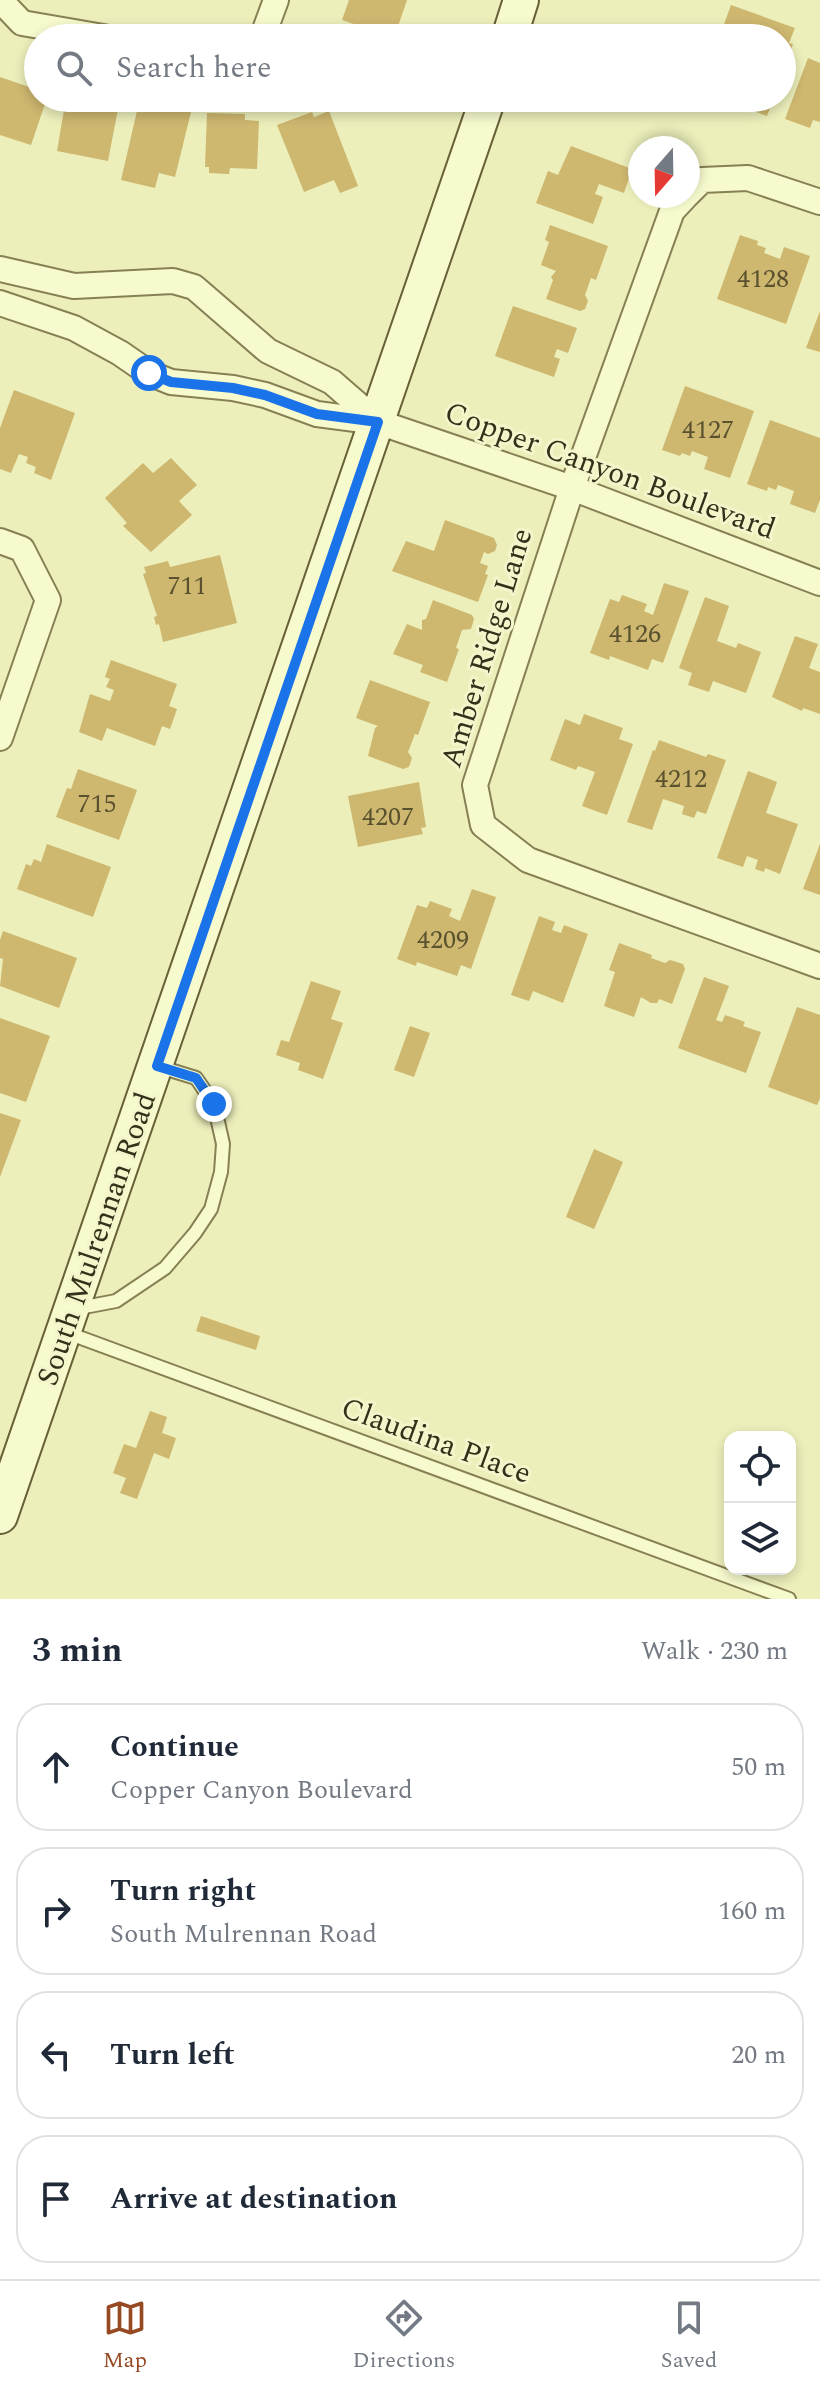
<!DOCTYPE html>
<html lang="en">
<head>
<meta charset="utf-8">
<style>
  body { margin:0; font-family:Spectral,serif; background:#f6f6f7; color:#1f2937 }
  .controls { position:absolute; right:24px; bottom:24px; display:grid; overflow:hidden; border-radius:16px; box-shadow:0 4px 12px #0003 }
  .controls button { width:72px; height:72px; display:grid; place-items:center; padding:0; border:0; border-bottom:2px solid #e0e1e3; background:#fff; color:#1f2937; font:40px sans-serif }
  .compass { position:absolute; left:628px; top:136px; width:72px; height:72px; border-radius:50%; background:#fff; box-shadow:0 4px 12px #0003; rotate:200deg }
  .stop { position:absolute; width:24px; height:24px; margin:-18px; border:6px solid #1a73e8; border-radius:50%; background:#fff }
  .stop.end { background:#1a73e8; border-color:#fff; box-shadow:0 2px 8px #0008 }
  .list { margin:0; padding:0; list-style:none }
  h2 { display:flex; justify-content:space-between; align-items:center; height:104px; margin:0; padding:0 32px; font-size:34px }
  h2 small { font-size:26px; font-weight:400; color:#747a83 }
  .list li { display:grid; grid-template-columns:52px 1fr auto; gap:24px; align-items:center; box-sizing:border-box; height:128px; margin:0 16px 16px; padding:0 16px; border:2px solid #e0e1e3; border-radius:32px }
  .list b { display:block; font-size:30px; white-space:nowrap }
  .list p { margin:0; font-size:26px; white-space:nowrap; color:#747a83 }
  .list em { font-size:26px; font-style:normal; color:#747a83 }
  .icon { flex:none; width:44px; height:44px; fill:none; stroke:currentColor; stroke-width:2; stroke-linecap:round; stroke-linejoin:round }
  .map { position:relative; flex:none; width:820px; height:1599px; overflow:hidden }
  .search { position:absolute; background:#fff; box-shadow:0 4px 12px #0003; left:24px; right:24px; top:24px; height:88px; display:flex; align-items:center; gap:20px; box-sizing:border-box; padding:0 28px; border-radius:44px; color:#747a83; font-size:30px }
  .sheet { height:680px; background:#fff }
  nav { display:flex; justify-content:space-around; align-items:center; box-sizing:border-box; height:112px; border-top:2px solid #e0e1e3; background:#fff; font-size:22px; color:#747a83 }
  nav a { display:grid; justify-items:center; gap:4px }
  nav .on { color:#964a23 }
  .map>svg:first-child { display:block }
  .building { fill:#ceb76f }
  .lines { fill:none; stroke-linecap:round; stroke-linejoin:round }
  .lane-casing { stroke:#868054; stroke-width:16 }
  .street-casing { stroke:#868054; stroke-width:28 }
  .secondary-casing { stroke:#676038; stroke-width:38 }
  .lane { stroke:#f7facd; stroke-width:12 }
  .street { stroke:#f7facd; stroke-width:24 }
  .secondary { stroke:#f7facd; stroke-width:34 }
  .route { stroke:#1a73e8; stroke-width:10 }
  .labels { text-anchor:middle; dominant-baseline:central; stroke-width:6; stroke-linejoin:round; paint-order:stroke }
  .number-label { font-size:26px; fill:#5a522f }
  .street-label { font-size:30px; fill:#34301a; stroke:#f3f6ca }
</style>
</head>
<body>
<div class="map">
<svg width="820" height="1599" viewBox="0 0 820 1599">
  <rect width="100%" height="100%" fill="#ecefba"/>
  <g class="building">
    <polygon points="349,0 407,0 394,38 342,20"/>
    <polygon points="731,5 795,28 789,43 793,44 782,74 782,38 719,38"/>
    <polygon points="334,31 350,38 331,38"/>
    <polygon points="808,58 820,63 820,122 813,120 810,128 785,119"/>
    <polygon points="0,77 38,90 38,98 47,98 31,145 0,135"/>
    <polygon points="66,98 120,99 108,161 57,151"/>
    <polygon points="140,98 192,108 175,177 159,173 155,188 121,180"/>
    <polygon points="356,98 390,98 384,111"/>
    <polygon points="746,98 774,98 767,116 743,107"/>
    <polygon points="329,111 358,186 340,193 334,180 304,192 277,125 312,112 314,117"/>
    <polygon points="207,113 245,114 245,120 259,121 257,169 230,168 229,174 209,173 209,167 205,167"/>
    <polygon points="571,146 632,169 624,193 599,184 595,194 603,197 593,224 536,203 548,171 558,175"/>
    <polygon points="550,225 608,246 596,280 591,278 585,295 588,301 585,309 580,311 546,299 553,280 551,277 556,271 541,265 549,242 545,240"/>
    <polygon points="740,235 758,241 757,245 766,248 764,253 780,259 784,247 810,256 786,324 717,299"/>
    <polygon points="513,306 577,328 568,353 557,349 554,357 560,359 554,377 495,356"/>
    <polygon points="820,311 820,352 806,348"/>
    <polygon points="685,386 754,411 730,478 704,469 708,457 692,451 690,456 682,453 680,456 662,450"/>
    <polygon points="14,390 75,413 51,480 34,473 36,467 26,463 28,457 19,454 11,473 0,469 0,428"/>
    <polygon points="770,420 820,438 820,500 815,513 790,504 794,491 778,485 776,490 768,487 767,491 747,484"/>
    <polygon points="171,458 197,485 179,501 192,515 151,552 123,526 127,523 105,498 143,463 153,473"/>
    <polygon points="445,520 494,538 497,545 495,551 488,554 484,552 480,563 488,566 485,574 488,575 478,602 392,571 406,541 434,551"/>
    <polygon points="220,555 237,623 163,642 159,624 156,625 154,617 157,616 143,574 146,573 144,567 168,561 170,567"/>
    <polygon points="664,583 689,591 663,663 652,659 648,670 610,656 609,660 590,653 610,599 619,602 622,595 647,604 644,611 653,615"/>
    <polygon points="705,597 729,606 717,641 736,648 738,643 761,652 746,693 713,681 709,692 688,685 692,673 679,668"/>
    <polygon points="433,600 472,615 474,619 471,629 462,630 456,648 459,649 447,682 420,672 423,665 393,654 407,624 422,630 422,620 426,619"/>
    <polygon points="795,636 818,644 809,668 820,672 820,714 803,708 802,711 772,697"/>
    <polygon points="111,660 177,684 169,706 177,709 170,729 162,726 155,746 107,728 102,741 79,732 90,694 110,701 114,690 106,687 110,679 105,677"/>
    <polygon points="370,680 430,702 418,735 415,734 408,752 412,758 409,767 403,769 368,756 375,728 378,726 356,718"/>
    <polygon points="584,714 623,728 619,739 633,744 607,815 582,806 595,772 578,766 576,770 550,760 565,719 580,725"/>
    <polygon points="659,740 706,757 708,754 726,760 706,814 697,811 694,818 682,814 684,806 663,799 652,830 627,822 653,750 655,751"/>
    <polygon points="78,769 137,790 119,840 56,817 67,788 71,789"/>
    <polygon points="748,771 777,782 766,813 798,824 780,874 765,868 764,872 755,869 758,860 747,856 743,867 717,858"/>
    <polygon points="419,782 426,827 421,828 423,834 358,847 348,796"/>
    <polygon points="47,844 111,867 93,917 17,889 26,864 31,866 34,859 41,862"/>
    <polygon points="820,844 820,895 803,889"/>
    <polygon points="472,889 496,897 471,969 461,965 457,976 417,962 416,966 397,959 417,905 427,908 430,901 452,909 449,916 460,921"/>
    <polygon points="539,916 555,922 552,930 561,933 564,925 588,934 563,1003 533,991 529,1001 511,995"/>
    <polygon points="3,931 77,958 59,1008 0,986 3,959 0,958 0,940"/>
    <polygon points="619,943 652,955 651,958 665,963 670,960 683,964 685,969 672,1004 659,999 657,1003 651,1003 641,997 634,1017 604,1006 615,972 609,970"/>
    <polygon points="704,977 729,986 716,1020 722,1022 725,1015 745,1022 743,1026 761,1032 746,1073 678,1048"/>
    <polygon points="311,981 341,991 331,1019 343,1023 323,1079 298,1070 300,1063 276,1055 281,1040 289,1042"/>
    <polygon points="797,1007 820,1015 820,1098 817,1105 768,1087"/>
    <polygon points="0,1018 50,1036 26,1102 0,1093"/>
    <polygon points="410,1026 430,1033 414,1077 394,1070"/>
    <polygon points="0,1113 21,1120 0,1177"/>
    <polygon points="594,1149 623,1162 594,1229 566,1217"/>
    <polygon points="201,1316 260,1336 256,1350 196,1331"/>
    <polygon points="150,1411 167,1417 162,1433 176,1438 169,1459 154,1453 137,1499 120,1493 126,1478 113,1473 124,1444 136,1448"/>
  </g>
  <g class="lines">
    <defs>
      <g id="lane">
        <polyline points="74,1309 116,1301 165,1268 195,1233 211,1209 221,1172 223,1144 214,1104 196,1078 157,1066"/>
        <polyline points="65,1332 789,1599"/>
      </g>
      <g id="street">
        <polyline points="0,0 22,23 109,38"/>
        <polyline points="262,38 276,0"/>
        <polyline points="688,194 702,180 748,178 820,202"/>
        <polyline points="686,196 672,211 572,488 475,785 483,825 528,860 820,966"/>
        <polyline points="0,269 74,286 173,281 194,287 268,351 332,382 378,422"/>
        <polyline points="0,303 74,328 120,353 149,373 171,382 233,388 265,395 317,414 378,422 572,488 820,583"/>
        <polyline points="0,541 22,549 48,600 0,738"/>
      </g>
      <g id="secondary">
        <polyline points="509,38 521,0"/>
        <polyline points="0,1516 488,98"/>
      </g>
    </defs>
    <use href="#lane" class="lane-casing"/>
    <use href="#street" class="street-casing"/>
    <use href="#secondary" class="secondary-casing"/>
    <use href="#lane" class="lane"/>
    <use href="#street" class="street"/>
    <use href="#secondary" class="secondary"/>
  </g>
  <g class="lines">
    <polyline class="route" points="149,373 171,382 233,388 265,395 317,414 378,422 157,1066 196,1078 214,1104"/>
  </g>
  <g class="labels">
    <g class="number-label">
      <text x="763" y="279">4128</text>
      <text x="708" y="430">4127</text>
      <text x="187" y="586">711</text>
      <text x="635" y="634">4126</text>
      <text x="681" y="779">4212</text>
      <text x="97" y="804">715</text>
      <text x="388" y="817">4207</text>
      <text x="443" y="940">4209</text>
    </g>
    <g class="street-label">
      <text transform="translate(610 471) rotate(20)">Copper Canyon Boulevard</text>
      <text transform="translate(487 648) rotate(-73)">Amber Ridge Lane</text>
      <text transform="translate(97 1239) rotate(-71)">South Mulrennan Road</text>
      <text transform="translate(436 1441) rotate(20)">Claudina Place</text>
    </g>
  </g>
</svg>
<div class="controls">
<button><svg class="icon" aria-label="locate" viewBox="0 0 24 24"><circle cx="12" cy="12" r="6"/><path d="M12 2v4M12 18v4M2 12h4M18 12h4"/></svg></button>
<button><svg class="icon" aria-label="layers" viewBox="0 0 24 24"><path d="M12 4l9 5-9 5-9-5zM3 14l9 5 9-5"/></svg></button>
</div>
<svg class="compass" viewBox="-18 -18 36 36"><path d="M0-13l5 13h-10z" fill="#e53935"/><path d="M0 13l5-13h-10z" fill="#747a83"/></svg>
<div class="stop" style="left:149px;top:373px"></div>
<div class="stop end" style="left:214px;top:1104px"></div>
<div class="search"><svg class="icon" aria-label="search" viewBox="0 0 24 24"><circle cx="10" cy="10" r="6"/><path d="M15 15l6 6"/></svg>Search here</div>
</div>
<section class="sheet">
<h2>3 min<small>Walk · 230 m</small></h2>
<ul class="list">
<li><svg class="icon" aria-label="ahead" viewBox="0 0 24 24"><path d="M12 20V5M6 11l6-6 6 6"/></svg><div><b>Continue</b><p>Copper Canyon Boulevard</p></div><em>50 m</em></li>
<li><svg class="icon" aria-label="right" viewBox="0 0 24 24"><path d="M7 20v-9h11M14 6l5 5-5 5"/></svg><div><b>Turn right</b><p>South Mulrennan Road</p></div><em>160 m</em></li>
<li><svg class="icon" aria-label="left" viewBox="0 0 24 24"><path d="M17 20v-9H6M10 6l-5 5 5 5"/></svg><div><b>Turn left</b></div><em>20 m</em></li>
<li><svg class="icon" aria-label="arrive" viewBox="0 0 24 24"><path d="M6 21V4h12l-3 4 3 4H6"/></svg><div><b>Arrive at destination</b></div></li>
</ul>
</section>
<nav>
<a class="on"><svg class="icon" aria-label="map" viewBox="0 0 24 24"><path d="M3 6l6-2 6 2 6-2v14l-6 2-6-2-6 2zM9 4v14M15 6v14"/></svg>Map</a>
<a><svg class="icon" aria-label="directions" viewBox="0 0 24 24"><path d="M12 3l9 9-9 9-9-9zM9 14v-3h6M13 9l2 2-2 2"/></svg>Directions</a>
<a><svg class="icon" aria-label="saved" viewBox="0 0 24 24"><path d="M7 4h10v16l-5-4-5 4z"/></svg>Saved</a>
</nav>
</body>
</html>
